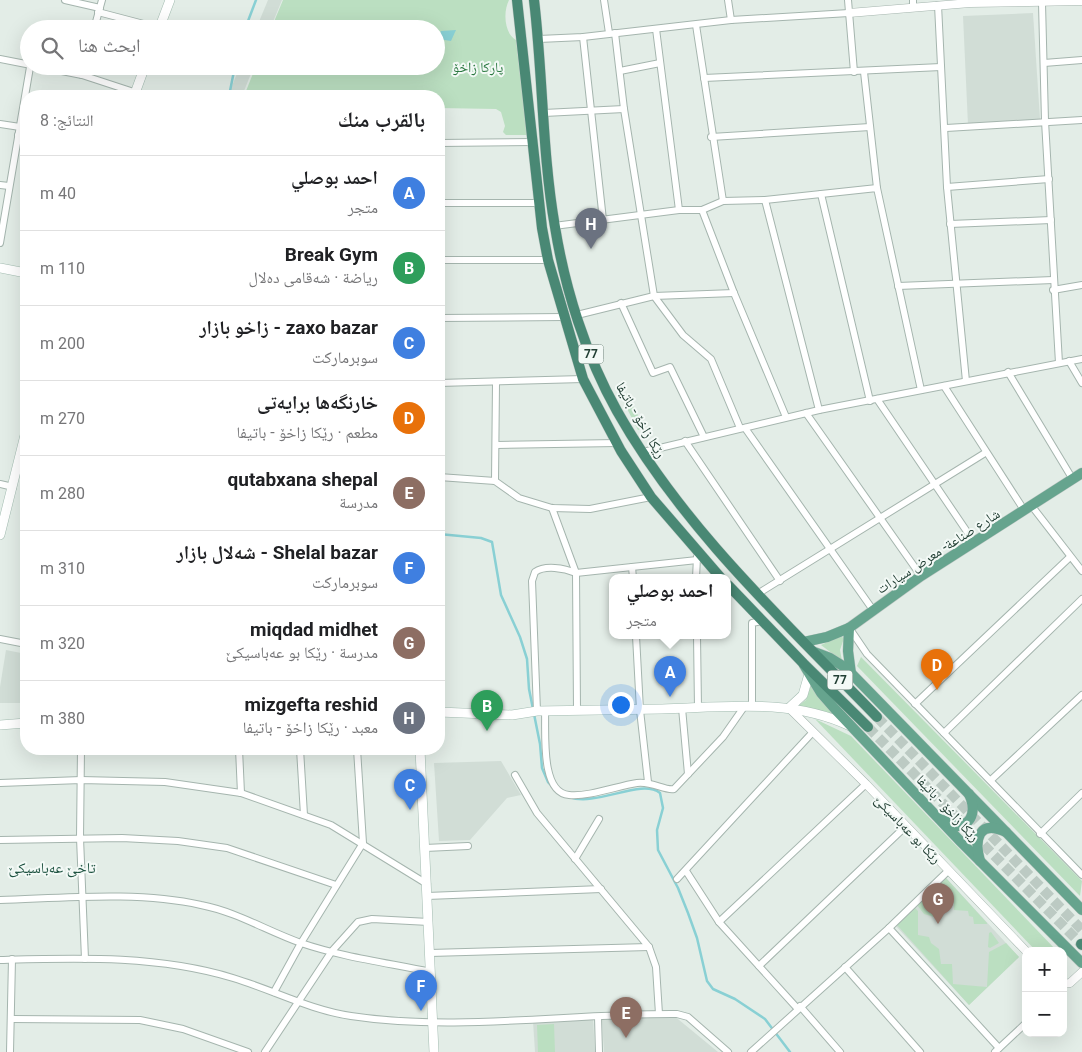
<!DOCTYPE html>
<html lang="ar">
<head>
<meta charset="utf-8">
<style>
  body { margin:0; font-family:Roboto,"Noto Naskh Arabic",sans-serif; background:#f6f6f6; color:#202124; direction:rtl }
  .controls { position:absolute; right:15px; bottom:15px; display:grid; overflow:hidden; border-radius:10px; box-shadow:0 5px 20px #0002 }
  .controls button { width:45px; height:45px; display:grid; place-items:center; padding:0; border:0; border-bottom:1px solid #e0e0e0; background:#fff; color:#202124; font:25px sans-serif }
  .you { position:absolute; left:620px; top:704px; width:18px; height:18px; margin:-12px; border:4px solid #fff; border-radius:50%; background:#1a73e8; box-shadow:0 0 0 8px #1a73e833 }
  .badge { display:grid; place-items:center; width:32px; height:32px; border-radius:50%; background:#111827; color:#fff; font-size:16px; font-weight:700 }
  .pin { position:absolute; translate:-50% -41px; filter:drop-shadow(0 1px 2px #0008) }
  .pin::after { content:''; position:absolute; top:26px; width:18px; height:15px; background:inherit; clip-path:polygon(0 0,100% 0,50% 100%) }
  .popup { position:absolute; left:609px; top:574px; width:122px; height:65px; box-sizing:border-box; display:grid; place-content:center; border-radius:10px; background:#fff; filter:drop-shadow(0 1px 4px #0005); font-size:16px; white-space:nowrap; color:#757577 }
  .popup b { font-size:19px; color:#202124 }
  .popup::after { content:''; position:absolute; left:50%; top:100%; margin-left:-10px; border:10px solid transparent; border-top-color:#fff }
  .list { margin:0; padding:0; list-style:none }
  h2 { display:flex; justify-content:space-between; align-items:center; height:65px; margin:0; padding:0 20px; font-size:21px }
  h2 small { font-size:16px; font-weight:400; color:#757577 }
  .list li { display:grid; grid-template-columns:32px 1fr auto; gap:15px; align-items:center; box-sizing:border-box; height:75px; padding:0 20px; border-top:1px solid #e0e0e0 }
  .list b { display:block; font-size:19px; white-space:nowrap }
  .list p { margin:0; font-size:16px; white-space:nowrap; color:#757577 }
  .list em { font-size:16px; font-style:normal; color:#757577 }
  .icon { flex:none; width:28px; height:28px; fill:none; stroke:currentColor; stroke-width:2; stroke-linecap:round; stroke-linejoin:round }
  .map { position:relative; flex:none; width:1082px; height:1052px; overflow:hidden; direction:ltr }
  .search { position:absolute; background:#fff; box-shadow:0 5px 20px #0002; left:20px; top:20px; width:425px; height:55px; display:flex; align-items:center; gap:12px; box-sizing:border-box; padding:0 18px; border-radius:28px; color:#757577; font-size:19px }
  .panel { position:absolute; background:#fff; box-shadow:0 5px 20px #0002; left:20px; top:90px; width:425px; height:665px; border-radius:20px; direction:rtl }
  .map>svg:first-child { display:block }
  .built { fill:#d1ddd6 }
  .green { fill:#bbdfc1 }
  .water { fill:#89d0d4 }
  .lines { fill:none; stroke-linecap:round; stroke-linejoin:round }
  .stream { stroke:#89d0d4; stroke-width:2.5 }
  .trunk-tunnel { stroke:#bccac3; stroke-width:10; stroke-dasharray:10 5; stroke-linecap:butt }
  .minor-casing { stroke:#a5b5ae; stroke-width:8 }
  .tertiary-casing { stroke:#a5b5ae; stroke-width:9 }
  .secondary-casing { stroke:#a3bcb1; stroke-width:10 }
  .primary-casing { stroke:#c1c9c6; stroke-width:11 }
  .trunk-casing { stroke:#c1c9c6; stroke-width:11 }
  .minor { stroke:#fff; stroke-width:6 }
  .tertiary { stroke:#fff; stroke-width:8 }
  .secondary { stroke:#fff; stroke-width:9 }
  .primary { stroke:#66a48e; stroke-width:10 }
  .trunk { stroke:#498874; stroke-width:10 }
  .labels { text-anchor:middle; dominant-baseline:central; stroke-width:4; stroke-linejoin:round; paint-order:stroke }
  .shield { fill:#f3f9f6; stroke:#61776e; stroke-width:1 }
  .shield-label { font-size:12px; font-weight:bold; fill:#223f34 }
  .park-label { font-size:14px; fill:#2a7840; stroke:#f3f9f6 }
  .street-label { font-size:14px; fill:#223f34; stroke:#f3f9f6 }
  .neighbourhood-label { font-size:15px; fill:#1d5240; stroke:#f3f9f6 }
</style>
</head>
<body>
<div class="map">
<svg width="1082" height="1052" viewBox="0 0 1082 1052">
  <rect width="100%" height="100%" fill="#e3ede7"/>
  <g class="built">
    <polygon points="268,0 282,0 270,29 256,29"/>
    <polygon points="1033,13 1040,119 968,125 963,16"/>
    <polygon points="240,66 254,66 242,96 228,96"/>
    <polygon points="6,650 26,654 26,703 0,703 0,687"/>
    <polygon points="501,761 521,795 507,798 470,840 439,841 434,763"/>
    <polygon points="946,878 1019,957 969,1005 895,925"/>
    <polygon points="673,1015 718,1052 604,1052 602,1020"/>
    <polygon points="593,1018 595,1052 535,1052 533,1021"/>
  </g>
  <g class="green">
    <path d="M283,0H509C503,12 504,33 516,40L527,135H506L503,132L505,126L501,112L496,109L439,108V96H244L256,66H436V29H271Z"/>
    <polygon points="627,394 644,427 638,430 621,397"/>
    <polygon points="840,636 844,638 840,650 842,661 821,645"/>
    <polygon points="861,657 1082,881 1080,896 857,666"/>
    <polygon points="811,685 834,714 798,706 806,700"/>
    <polygon points="815,719 851,736 1057,951 1036,951"/>
    <polygon points="946,878 987,923 987,924 974,924 973,917 969,916 968,911 954,910 953,892 935,891 934,917 924,914 917,905"/>
    <polygon points="915,908 918,911 918,935 929,937 931,943 939,949 941,964 952,964 953,984 987,987 989,952 1006,943 1019,957 969,1005 897,925"/>
    <polygon points="991,932 999,943 990,948 988,947 989,933"/>
    <polygon points="554,1024 555,1052 538,1052 537,1025"/>
  </g>
  <polygon class="water" points="456,30 451,41 438,39 441,31"/>
  <g class="lines">
    <g class="stream">
      <polyline points="245,29 256,0"/>
      <polyline points="229,96 235,66"/>
      <polyline points="439,534 481,538 492,542 501,595 520,637 527,659 529,689 540,744 542,768 548,782 552,786"/>
      <path d="M569,797C597,807 641,778 660,793L663,808L657,830L658,850L678,888L688,913L697,938L707,981L713,989L735,999L765,1019L790,1052"/>
    </g>
    <g class="trunk-tunnel">
      <polyline points="877,717 1082,930"/>
      <polyline points="868,727 1081,944"/>
    </g>
    <defs>
      <g id="minor">
        <polyline points="65,0 100,8"/>
        <polyline points="604,0 609,33"/>
        <polyline points="728,0 731,20"/>
        <polyline points="848,0 854,72"/>
        <polyline points="913,0 913,6"/>
        <polyline points="1042,3 1045,121 1059,363"/>
        <polyline points="938,5 947,187 966,381"/>
        <polyline points="98,12 159,28"/>
        <polyline points="696,25 723,201"/>
        <polyline points="94,29 102,0"/>
        <polyline points="656,29 679,210"/>
        <polyline points="615,33 624,109 654,296 683,335 711,359 740,428"/>
        <polyline points="583,37 603,220"/>
        <polyline points="539,39 583,37 731,20 849,13"/>
        <polyline points="0,59 82,75 146,96"/>
        <polyline points="1044,63 1082,60"/>
        <polyline points="620,71 660,63"/>
        <polyline points="864,72 877,188"/>
        <polyline points="82,75 84,66"/>
        <polyline points="704,78 941,67"/>
        <polyline points="544,113 624,109"/>
        <polyline points="0,124 20,127"/>
        <polyline points="946,128 1082,120"/>
        <polyline points="18,135 26,137"/>
        <polyline points="711,137 870,127"/>
        <polyline points="439,143 534,142"/>
        <polyline points="0,185 9,186"/>
        <polyline points="947,187 1049,179"/>
        <polyline points="821,194 870,401"/>
        <polyline points="765,200 819,410"/>
        <polyline points="439,203 540,203"/>
        <polyline points="702,210 734,293 786,417"/>
        <polyline points="950,224 1051,220"/>
        <polyline points="554,226 679,210 702,210 723,201 765,200 877,188 921,390"/>
        <polyline points="0,243 30,67"/>
        <polyline points="439,260 548,260"/>
        <polyline points="898,286 1053,280"/>
        <polyline points="1053,290 1082,285"/>
        <polyline points="621,303 653,373 670,367 704,437"/>
        <polyline points="577,315 654,296 734,293"/>
        <polyline points="439,318 564,317"/>
        <polyline points="1069,361 1082,383"/>
        <polyline points="1008,372 1072,478"/>
        <polyline points="439,383 583,379"/>
        <polyline points="944,386 1024,510"/>
        <polyline points="439,399 439,383"/>
        <polyline points="877,399 974,542"/>
        <polyline points="806,413 921,576"/>
        <polyline points="745,428 873,610"/>
        <polyline points="685,441 780,581"/>
        <polyline points="496,445 617,443"/>
        <polyline points="643,452 819,410 1082,359"/>
        <polyline points="439,477 495,481 519,498 552,508 590,509 651,497"/>
        <polyline points="495,481 496,383"/>
        <polyline points="0,484 13,487"/>
        <polyline points="1031,505 1082,571"/>
        <polyline points="552,508 576,573 577,710"/>
        <polyline points="632,567 633,578"/>
        <polyline points="696,578 697,557"/>
        <polyline points="759,593 985,453"/>
        <polyline points="850,629 867,654 1082,875"/>
        <polyline points="636,636 640,710 648,782"/>
        <polyline points="697,636 698,708"/>
        <polyline points="0,639 26,644"/>
        <polyline points="915,704 1070,557"/>
        <polyline points="752,706 752,623 762,621"/>
        <polyline points="682,708 688,774"/>
        <path d="M545,710C546,732 540,793 569,795C589,797 617,786 637,783C652,781 665,791 674,789L723,737L744,707"/>
        <path d="M537,711L532,581L535,572C545,565 564,568 576,573L697,560"/>
        <polyline points="944,733 1082,599"/>
        <polyline points="81,749 80,838 85,959"/>
        <polyline points="239,749 241,793"/>
        <polyline points="300,749 304,815"/>
        <polyline points="515,775 537,813 649,947 656,967 659,1014"/>
        <polyline points="991,780 1082,695"/>
        <polyline points="0,783 81,780 165,782 241,793 331,825 427,884"/>
        <polyline points="1040,834 1082,793"/>
        <polyline points="0,840 122,838 178,841 227,848 336,885"/>
        <polyline points="425,848 468,846"/>
        <polyline points="575,859 599,819"/>
        <polyline points="686,871 719,922 797,1008"/>
        <polyline points="677,879 812,733"/>
        <polyline points="427,896 601,889"/>
        <path d="M0,900C65,898 138,891 201,905C237,912 267,931 301,943C342,957 388,963 431,972"/>
        <polyline points="719,922 866,784"/>
        <polyline points="889,928 999,1048"/>
        <polyline points="430,953 649,947"/>
        <path d="M0,960C78,958 157,955 233,978C273,990 310,1010 351,1016C456,1032 571,1013 677,1014L688,1017L728,1052"/>
        <polyline points="759,966 906,826"/>
        <polyline points="845,967 920,1052"/>
        <polyline points="274,992 301,943 363,843 357,749"/>
        <polyline points="800,1006 840,1052"/>
        <polyline points="598,1017 599,1052"/>
        <polyline points="12,1019 140,1020 183,1029 248,1052"/>
        <polyline points="10,1052 12,959"/>
        <polyline points="265,1052 332,951 358,922 372,919 429,922"/>
        <polyline points="751,1052 889,928 948,871"/>
        <polyline points="995,1052 1026,1023"/>
      </g>
      <g id="tertiary">
        <polyline points="849,13 970,3 1082,1"/>
        <polyline points="789,708 866,784 1026,951"/>
        <polyline points="1063,984 1070,983 1082,972"/>
      </g>
      <g id="secondary">
        <polyline points="159,29 170,0"/>
        <polyline points="134,96 145,66"/>
        <polyline points="0,268 26,273"/>
        <polyline points="0,535 26,431"/>
        <polyline points="789,708 803,695 809,674"/>
        <path d="M439,712L512,715L537,711C579,710 621,710 662,709C725,707 791,698 850,726"/>
        <polyline points="0,725 26,723"/>
        <polyline points="420,749 434,1052"/>
      </g>
      <g id="primary">
        <polyline points="849,628 848,651 851,674"/>
        <polyline points="804,642 827,637 849,628 921,576 1082,473"/>
        <polyline points="814,652 830,658 846,668 1082,910"/>
        <polyline points="804,665 821,693 835,709 961,842 1082,963"/>
        <path d="M942,820L958,826C975,823 975,807 969,794"/>
        <path d="M980,861C974,840 978,819 1006,832"/>
      </g>
      <g id="trunk">
        <polyline points="517,0 542,228 548,260 583,379 621,451 651,497 721,578"/>
        <path d="M534,0C543,75 542,153 555,227C565,289 586,356 617,411C683,528 785,622 877,717"/>
        <polyline points="728,585 804,664 868,727"/>
        <polyline points="1081,944 1082,945"/>
      </g>
    </defs>
    <use href="#minor" class="minor-casing"/>
    <use href="#tertiary" class="tertiary-casing"/>
    <use href="#secondary" class="secondary-casing"/>
    <use href="#primary" class="primary-casing"/>
    <use href="#trunk" class="trunk-casing"/>
    <use href="#minor" class="minor"/>
    <use href="#tertiary" class="tertiary"/>
    <use href="#secondary" class="secondary"/>
    <use href="#primary" class="primary"/>
    <use href="#trunk" class="trunk"/>
  </g>
  <g class="labels">
    <g class="shield">
      <rect x="578.5" y="344.5" width="25" height="19" rx="4"/>
      <rect x="827.5" y="670.5" width="25" height="19" rx="4"/>
    </g>
    <g class="shield-label">
      <text x="591" y="354">77</text>
      <text x="840" y="680">77</text>
    </g>
    <g class="park-label">
      <text x="478" y="67">پارکا زاخۆ</text>
    </g>
    <g class="street-label">
      <text transform="translate(641 420) rotate(60)">رێکا زاخۆ - باتیفا</text>
      <text transform="translate(938 551) rotate(-33)">شارع صناعة- معرض سيارات</text>
      <text transform="translate(948 808) rotate(47)">رێکا زاخۆ - باتیفا</text>
      <text transform="translate(908 829) rotate(46)">رێكا بو عه‌باسيكێ</text>
    </g>
    <g class="neighbourhood-label">
      <text x="52" y="868">تاخێ عه‌باسيكێ</text>
    </g>
  </g>
</svg>
<div class="controls">
<button>+</button>
<button>−</button>
</div>
<div class="you"></div>
<div class="pin badge" style="left:670px;top:697px;background:#3f7fe0">A</div>
<div class="popup"><b>احمد بوصلي</b>متجر</div>
<div class="pin badge" style="left:487px;top:731px;background:#2e9e5b">B</div>
<div class="pin badge" style="left:410px;top:810px;background:#3f7fe0">C</div>
<div class="pin badge" style="left:937px;top:690px;background:#e8710a">D</div>
<div class="pin badge" style="left:626px;top:1038px;background:#8d6e63">E</div>
<div class="pin badge" style="left:421px;top:1011px;background:#3f7fe0">F</div>
<div class="pin badge" style="left:938px;top:924px;background:#8d6e63">G</div>
<div class="pin badge" style="left:591px;top:249px;background:#6b7280">H</div>
<div class="search"><svg class="icon" aria-label="search" viewBox="0 0 24 24"><circle cx="10" cy="10" r="6"/><path d="M15 15l6 6"/></svg>ابحث هنا</div>
<section class="panel">
<h2>بالقرب منك<small>النتائج: 8</small></h2>
<ul class="list">
<li><span class="badge" style="background:#3f7fe0">A</span><div><b>احمد بوصلي</b><p>متجر</p></div><em>40 m</em></li>
<li><span class="badge" style="background:#2e9e5b">B</span><div><b>Break Gym</b><p>رياضة · شەقامی دەلال</p></div><em>110 m</em></li>
<li><span class="badge" style="background:#3f7fe0">C</span><div><b>zaxo bazar - زاخو بازار</b><p>سوبرماركت</p></div><em>200 m</em></li>
<li><span class="badge" style="background:#e8710a">D</span><div><b>خارنگه‌ها برايه‌تى</b><p>مطعم · رێکا زاخۆ - باتیفا</p></div><em>270 m</em></li>
<li><span class="badge" style="background:#8d6e63">E</span><div><b>qutabxana shepal</b><p>مدرسة</p></div><em>280 m</em></li>
<li><span class="badge" style="background:#3f7fe0">F</span><div><b>Shelal bazar - شەلال بازار</b><p>سوبرماركت</p></div><em>310 m</em></li>
<li><span class="badge" style="background:#8d6e63">G</span><div><b>miqdad midhet</b><p>مدرسة · رێكا بو عه‌باسيكێ</p></div><em>320 m</em></li>
<li><span class="badge" style="background:#6b7280">H</span><div><b>mizgefta reshid</b><p>معبد · رێکا زاخۆ - باتیفا</p></div><em>380 m</em></li>
</ul>
</section>
</div>
</body>
</html>
